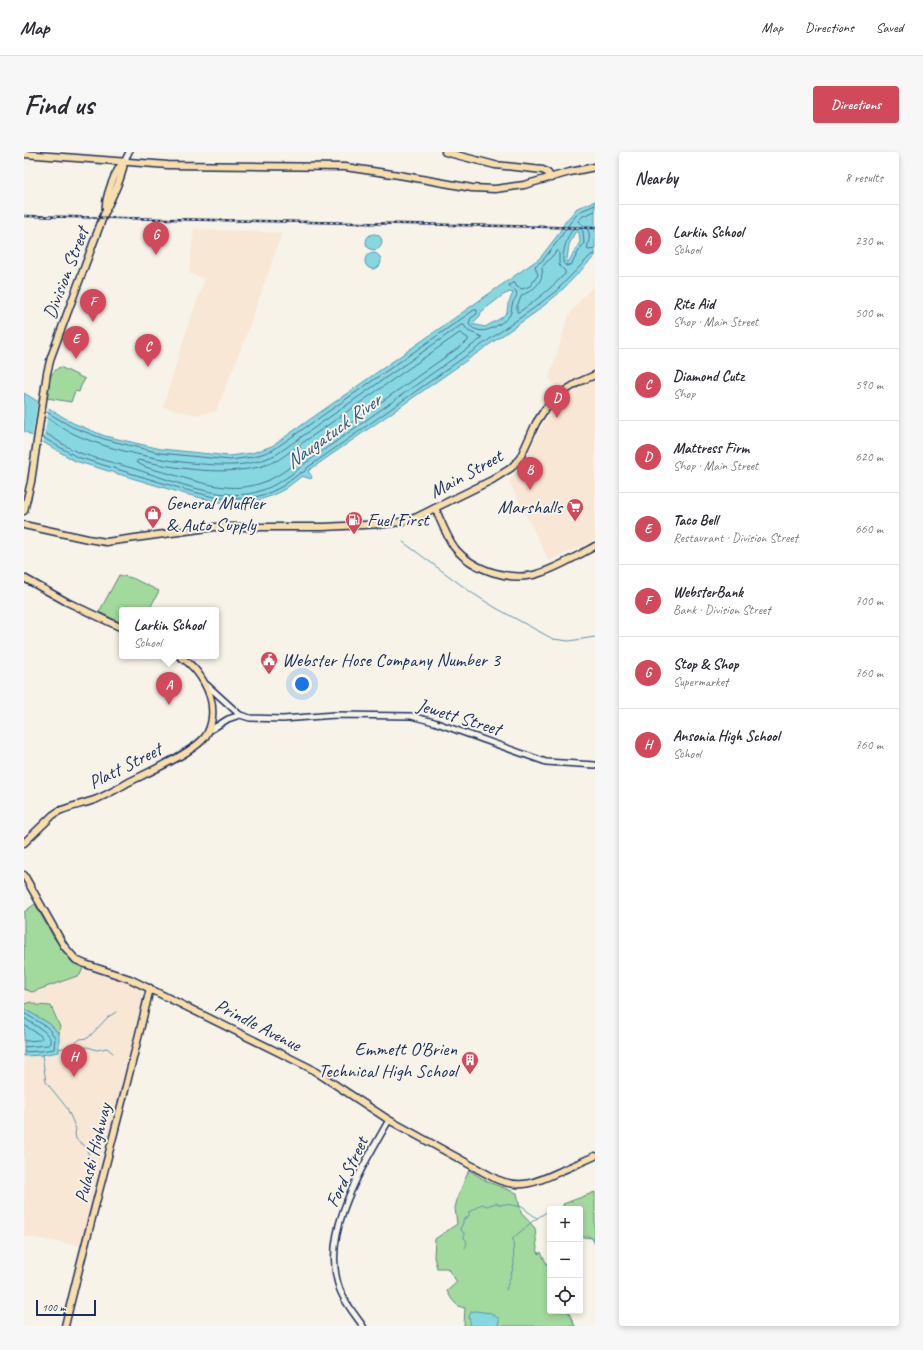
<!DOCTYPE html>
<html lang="en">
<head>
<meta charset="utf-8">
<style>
  body { margin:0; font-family:Caveat,sans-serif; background:#f7f7f7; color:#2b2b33 }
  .controls { position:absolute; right:12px; bottom:12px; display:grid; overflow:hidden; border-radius:4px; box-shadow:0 2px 6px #0003 }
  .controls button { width:36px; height:36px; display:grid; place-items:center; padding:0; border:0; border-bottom:1px solid #e1e1e2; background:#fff; color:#2b2b33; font:20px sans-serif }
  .scale { position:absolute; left:12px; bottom:10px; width:60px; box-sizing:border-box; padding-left:4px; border:2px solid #1b2f5e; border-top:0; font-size:11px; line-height:14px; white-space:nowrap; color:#1b2f5e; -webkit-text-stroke:3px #f7f3e8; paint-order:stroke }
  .you { position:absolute; left:278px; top:532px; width:14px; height:14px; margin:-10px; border:3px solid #fff; border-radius:50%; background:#1a73e8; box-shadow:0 0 0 6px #1a73e833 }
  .badge { display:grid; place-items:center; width:26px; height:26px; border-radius:50%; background:#d1495b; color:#fff; font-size:13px; font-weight:700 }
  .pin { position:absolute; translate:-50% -33px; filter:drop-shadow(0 1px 2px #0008) }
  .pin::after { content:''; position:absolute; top:21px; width:14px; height:12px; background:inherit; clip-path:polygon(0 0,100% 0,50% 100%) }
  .popup { position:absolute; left:95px; top:455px; width:100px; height:52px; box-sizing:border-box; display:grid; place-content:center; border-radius:4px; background:#fff; filter:drop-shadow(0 1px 3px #0005); font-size:13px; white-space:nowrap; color:#7c7c81 }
  .popup b { font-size:15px; color:#2b2b33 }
  .popup::after { content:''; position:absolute; left:50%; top:100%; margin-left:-8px; border:8px solid transparent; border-top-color:#fff }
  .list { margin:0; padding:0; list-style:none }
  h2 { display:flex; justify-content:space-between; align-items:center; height:52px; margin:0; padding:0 16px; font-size:17px }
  h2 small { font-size:13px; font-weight:400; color:#7c7c81 }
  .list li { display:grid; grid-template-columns:26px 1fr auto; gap:12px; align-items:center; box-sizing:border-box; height:72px; padding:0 16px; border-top:1px solid #e1e1e2 }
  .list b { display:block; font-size:15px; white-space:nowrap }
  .list p { margin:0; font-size:13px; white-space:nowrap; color:#7c7c81 }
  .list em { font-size:13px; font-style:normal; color:#7c7c81 }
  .icon { flex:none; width:22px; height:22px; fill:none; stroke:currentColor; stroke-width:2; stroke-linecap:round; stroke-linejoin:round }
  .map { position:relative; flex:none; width:571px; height:1174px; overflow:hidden; border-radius:4px }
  header { display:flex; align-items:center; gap:24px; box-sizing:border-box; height:56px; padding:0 20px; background:#fff; border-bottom:1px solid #e1e1e2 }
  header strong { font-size:19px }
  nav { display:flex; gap:22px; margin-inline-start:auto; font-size:14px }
  .intro { display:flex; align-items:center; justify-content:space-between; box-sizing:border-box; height:96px; padding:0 24px }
  h1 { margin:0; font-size:28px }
  .button { padding:10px 18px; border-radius:4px; background:#d1495b; color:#fff; font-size:14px; font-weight:700 }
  main { display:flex; gap:24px; padding:0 24px }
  aside { flex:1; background:#fff; border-radius:4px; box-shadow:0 2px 6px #0003 }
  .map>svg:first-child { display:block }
  .built { fill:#f8e7d5 }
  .green { fill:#a2d99d; stroke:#5e847e }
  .water { fill:#87d7e1; stroke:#5c94ad; fill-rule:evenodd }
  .pier { fill:#f7f3e8 }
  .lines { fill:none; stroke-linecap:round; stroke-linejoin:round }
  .shore { stroke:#467292; stroke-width:1 }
  .stream { stroke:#5c94ad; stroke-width:1 }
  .minor-casing { stroke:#1b2f5e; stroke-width:8 }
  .major-casing { stroke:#1b2f5e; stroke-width:9 }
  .minor { stroke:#f7f3e8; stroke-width:5 }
  .major { stroke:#f8deab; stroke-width:6 }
  .rail-casing { stroke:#1b2f5e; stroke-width:2.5 }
  .rail { stroke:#f7f3e8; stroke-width:1; stroke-dasharray:3; stroke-linecap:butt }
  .labels { text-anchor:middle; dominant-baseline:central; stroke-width:4; stroke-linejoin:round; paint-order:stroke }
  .street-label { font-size:19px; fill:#1b2f5e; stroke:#f7f3e8 }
  .poi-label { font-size:19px; fill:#1b2f5e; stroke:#f7f3e8; text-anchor:start }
  .water-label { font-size:20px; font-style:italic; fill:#36597f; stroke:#f7f3e8 }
</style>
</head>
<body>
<header>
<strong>Map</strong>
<nav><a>Map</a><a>Directions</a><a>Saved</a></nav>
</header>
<div class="intro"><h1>Find us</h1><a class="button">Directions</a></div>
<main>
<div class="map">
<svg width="571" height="1174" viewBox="0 0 571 1174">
  <rect width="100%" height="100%" fill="#f7f3e8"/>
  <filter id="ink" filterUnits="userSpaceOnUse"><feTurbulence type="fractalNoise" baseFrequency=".025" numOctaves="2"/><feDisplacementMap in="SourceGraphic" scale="8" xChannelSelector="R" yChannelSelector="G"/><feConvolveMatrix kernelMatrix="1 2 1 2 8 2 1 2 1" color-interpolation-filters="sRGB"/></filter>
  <g filter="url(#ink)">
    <g class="built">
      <polygon points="170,77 258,81 221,187 192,259 173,263 139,255 166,167 181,127 165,121"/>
      <polygon points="571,132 571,388 525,409 485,329 498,312 525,261 541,246 525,226 545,163 559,145"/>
      <polygon points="12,752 62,816 106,829 113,833 118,839 120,844 57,1094 0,1084 0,760"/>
    </g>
    <g class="green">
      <path d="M36,215L61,227L57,234L55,240L51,239L47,250L23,246C25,233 23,222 36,215Z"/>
      <polygon points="95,423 108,426 135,439 125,458 98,458 98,471 75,460"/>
      <polygon points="11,752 30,786 47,809 59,816 56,823 8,840 0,837 0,760"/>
      <polygon points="7,850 13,853 27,854 36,875 35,882 26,872 0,857 0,852"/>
      <path d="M445,1018L464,1030L493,1041L497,1061L511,1076L513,1097L515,1102L517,1100L526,1119V1159H544L551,1174H440L441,1156C431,1155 427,1146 423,1139L433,1130L423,1116H413L410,1105L411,1087L433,1072L431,1056L434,1044Z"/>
      <polygon points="571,1040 571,1092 568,1086 560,1085 556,1086 556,1057 540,1057 539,1052"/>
    </g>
    <g class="water">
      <path d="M571,49V104L534,142L512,160L284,319L288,325L287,327L278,324L261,337L247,344L226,351L194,350L161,342L51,309L0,279V241L49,271L81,284L137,297L206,304L228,301L248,294L516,106L533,84L541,70L553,56ZM551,80H555L556,90L542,114L545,93ZM486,140L489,141L484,152L483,160L477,166L461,175L448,172L456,164L457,160L479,143Z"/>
      <circle cx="350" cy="90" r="8"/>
      <circle cx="349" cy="109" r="8"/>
      <polygon points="0,857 26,872 35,882 35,900 18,903 0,904"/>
      <polygon points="451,1159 467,1161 475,1167 475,1170 473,1174 447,1174 445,1165 447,1160"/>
    </g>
    <polygon class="pier" points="14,248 25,254 19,292 8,286"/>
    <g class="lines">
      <g class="shore">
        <path d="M571,59L559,64L554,69C567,79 567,80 563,97L565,98L571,97"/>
        <path d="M551,76H556L559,79L560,91L553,102L548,112L543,114C541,113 540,113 539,110C538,101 544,79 551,76Z"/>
        <path d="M534,99L535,101V113L541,119V122C527,136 512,149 495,160H493V154L498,143C511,138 520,129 518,115L532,100Z"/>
        <path d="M436,181L444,186V189L276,307C232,345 203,339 150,323C138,319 122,317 112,310L114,308C151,316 192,323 230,316C238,315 246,311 254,308Z"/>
        <path d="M21,259L48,275L80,287L136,301L206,308L229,305L249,298L450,158H453V162L447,166L445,171C446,177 457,180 463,178C470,176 482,169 486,163C488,159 487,154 489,150C491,146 494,144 492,139L486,135L485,133L490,130L493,135L498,137L506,134L514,123L511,114L519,108L536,86L545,72L555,60L571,53"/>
        <path d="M18,279C30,286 43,296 56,301C73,307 91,311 108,316C144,327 187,346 224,342C244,339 266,325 280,312L457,187L458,185L444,179L440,173H437L253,302C239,309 222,313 206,313C161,314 84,300 44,279C36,275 29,269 21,265"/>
        <polyline points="18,285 53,305 162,338 194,346 225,347 245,341 259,334 276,321 280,320 283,316 510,156 532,139 567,103 571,102"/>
        <polyline points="0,861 23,875 31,885 30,897 17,899 0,900"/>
        <polyline points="0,866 20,879 26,886 26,891 24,893 0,895"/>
        <polyline points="0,873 16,883 18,886 16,888 0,889"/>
      </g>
      <g class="stream">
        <polyline points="379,390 448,441 472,456 529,487 545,489 571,485"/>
        <polyline points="48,894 56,887 64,886 84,865 92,860"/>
        <polyline points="35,897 47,894 54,896 64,895 73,898 83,896 89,901"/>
        <polyline points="18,903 22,930 43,956 52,977 51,982 52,987 62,995 65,1004"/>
        <polyline points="564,1084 571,1088"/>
        <path d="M441,1096C443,1092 444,1089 440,1086V1081L436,1077L439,1071V1068L445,1064V1060L458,1052L463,1054L472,1051L476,1053L481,1052L500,1055L503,1059L513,1066"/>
        <polyline points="482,1138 490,1113 489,1086 509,1069 524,1059 526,1060"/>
      </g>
      <defs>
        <g id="minor">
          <polyline points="100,10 105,0"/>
          <polyline points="183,533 216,563 226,566 259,567 311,563 387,564 410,570 522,610 571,613"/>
          <polyline points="185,579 204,567 216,563"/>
          <path d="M339,1174C331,1163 321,1151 316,1138C295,1082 338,1016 365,968"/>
        </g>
        <g id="major">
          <polyline points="421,0 471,13 519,18 524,21 527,26"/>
          <polyline points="0,2 144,13 321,15 375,23 448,36 471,37 500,33 546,20 571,15"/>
          <path d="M82,59C80,47 91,18 100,10"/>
          <path d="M411,356C417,369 422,383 430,395C448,418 488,431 516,421C535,415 553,404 571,394"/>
          <path d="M0,359L7,330L23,221L27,205L79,65C86,47 98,29 100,10"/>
          <polyline points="0,373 64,387 82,390 191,375 299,375 360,372 377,370 393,365 411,356 468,328 487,316 496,306 512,271 521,257 534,243 555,230 571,223"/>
          <polyline points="0,426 43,450 98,476"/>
          <path d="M0,691L29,663L35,659C47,654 60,652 73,647C84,642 95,636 105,630C123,621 170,600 181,585C189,574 190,557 186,544C180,527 170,513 155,504"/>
          <path d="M0,723L40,794L52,808L61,812L106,827L266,906L286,916L365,968L472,1027C497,1038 513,1030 537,1019C548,1014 560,1009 571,1004"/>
          <path d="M41,1174C68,1061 100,949 126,836"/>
        </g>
      </defs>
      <use href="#minor" class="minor-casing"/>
      <use href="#major" class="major-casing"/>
      <use href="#minor" class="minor"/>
      <use href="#major" class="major"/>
      <defs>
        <polyline id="rail" points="0,64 571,76"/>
      </defs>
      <use href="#rail" class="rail-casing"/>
      <use href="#rail" class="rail"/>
    </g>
  </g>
  <defs>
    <symbol id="supermarket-pin" viewBox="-11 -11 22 30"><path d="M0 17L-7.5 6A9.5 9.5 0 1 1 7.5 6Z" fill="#d1495b" stroke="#f7f3e8"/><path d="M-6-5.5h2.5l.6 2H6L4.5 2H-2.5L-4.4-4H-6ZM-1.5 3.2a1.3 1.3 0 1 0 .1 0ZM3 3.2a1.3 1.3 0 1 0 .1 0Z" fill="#fff"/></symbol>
    <symbol id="shop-pin" viewBox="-11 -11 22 30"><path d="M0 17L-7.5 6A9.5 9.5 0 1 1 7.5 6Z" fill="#d1495b" stroke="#f7f3e8"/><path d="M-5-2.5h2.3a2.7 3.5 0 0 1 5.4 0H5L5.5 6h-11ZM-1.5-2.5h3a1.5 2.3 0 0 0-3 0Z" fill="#fff"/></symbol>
    <symbol id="fuel-pin" viewBox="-11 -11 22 30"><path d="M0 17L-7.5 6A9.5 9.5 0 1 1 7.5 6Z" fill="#d1495b" stroke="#f7f3e8"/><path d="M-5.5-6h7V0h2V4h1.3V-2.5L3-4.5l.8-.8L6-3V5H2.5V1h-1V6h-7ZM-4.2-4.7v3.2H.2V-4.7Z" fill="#fff"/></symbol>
    <symbol id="civic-pin" viewBox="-11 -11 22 30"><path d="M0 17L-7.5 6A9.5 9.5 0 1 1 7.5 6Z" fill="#d1495b" stroke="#f7f3e8"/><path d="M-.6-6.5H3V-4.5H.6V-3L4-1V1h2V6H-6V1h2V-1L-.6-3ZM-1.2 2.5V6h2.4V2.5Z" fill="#fff"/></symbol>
    <symbol id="building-pin" viewBox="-11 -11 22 30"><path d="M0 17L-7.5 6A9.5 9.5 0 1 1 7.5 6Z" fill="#d1495b" stroke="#f7f3e8"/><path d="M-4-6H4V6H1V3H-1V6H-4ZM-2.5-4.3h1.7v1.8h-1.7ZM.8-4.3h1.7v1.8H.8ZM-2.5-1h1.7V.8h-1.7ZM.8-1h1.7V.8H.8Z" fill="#fff"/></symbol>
  </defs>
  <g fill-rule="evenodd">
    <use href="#supermarket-pin" x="541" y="345" width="20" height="27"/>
    <use href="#shop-pin" x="119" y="352" width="20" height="27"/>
    <use href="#fuel-pin" x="320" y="358" width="20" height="27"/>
    <use href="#civic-pin" x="235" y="498" width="20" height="27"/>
    <use href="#building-pin" x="436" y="898" width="20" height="27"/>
  </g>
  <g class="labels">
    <g class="street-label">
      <text transform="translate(42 121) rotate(-69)">Division Street</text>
      <text transform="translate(442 322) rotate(-29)">Main Street</text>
      <text transform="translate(435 565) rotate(17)">Jewett Street</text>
      <text transform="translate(101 614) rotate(-27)">Platt Street</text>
      <text transform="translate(234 873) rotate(27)">Prindle Avenue</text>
      <text transform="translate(69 1001) rotate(-76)">Pulaski Highway</text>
      <text transform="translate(323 1020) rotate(-65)">Ford Street</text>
    </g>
    <g class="poi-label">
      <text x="142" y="351">General Muffler<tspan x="142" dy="22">&amp; Auto Supply</tspan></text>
      <text x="538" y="355" text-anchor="end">Marshalls</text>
      <text x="343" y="368">Fuel First</text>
      <text x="258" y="508">Webster Hose Company Number 3</text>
      <text x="433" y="897" text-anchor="end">Emmett O'Brien<tspan x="433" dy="22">Technical High School</tspan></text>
    </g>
    <g class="water-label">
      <text transform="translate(309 279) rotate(-36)">Naugatuck River</text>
    </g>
  </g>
</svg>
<div class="controls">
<button>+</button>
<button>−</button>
<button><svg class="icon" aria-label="locate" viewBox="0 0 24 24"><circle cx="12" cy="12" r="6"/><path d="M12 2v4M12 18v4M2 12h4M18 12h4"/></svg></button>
</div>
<div class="scale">100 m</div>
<div class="you"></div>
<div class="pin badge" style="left:145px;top:553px">A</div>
<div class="popup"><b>Larkin School</b>School</div>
<div class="pin badge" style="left:506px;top:338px">B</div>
<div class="pin badge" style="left:124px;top:215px">C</div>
<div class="pin badge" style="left:533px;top:266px">D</div>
<div class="pin badge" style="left:52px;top:207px">E</div>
<div class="pin badge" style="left:69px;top:170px">F</div>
<div class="pin badge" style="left:132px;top:103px">G</div>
<div class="pin badge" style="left:50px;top:925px">H</div>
</div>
<aside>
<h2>Nearby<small>8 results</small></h2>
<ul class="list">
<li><span class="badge">A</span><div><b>Larkin School</b><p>School</p></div><em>230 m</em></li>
<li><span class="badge">B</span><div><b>Rite Aid</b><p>Shop · Main Street</p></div><em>500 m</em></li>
<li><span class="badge">C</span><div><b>Diamond Cutz</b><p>Shop</p></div><em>590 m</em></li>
<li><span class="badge">D</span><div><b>Mattress Firm</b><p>Shop · Main Street</p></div><em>620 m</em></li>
<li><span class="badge">E</span><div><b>Taco Bell</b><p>Restaurant · Division Street</p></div><em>660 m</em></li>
<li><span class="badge">F</span><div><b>WebsterBank</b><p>Bank · Division Street</p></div><em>700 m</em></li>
<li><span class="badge">G</span><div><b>Stop &amp; Shop</b><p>Supermarket</p></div><em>760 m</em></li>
<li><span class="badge">H</span><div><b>Ansonia High School</b><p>School</p></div><em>760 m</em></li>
</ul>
</aside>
</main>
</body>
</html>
